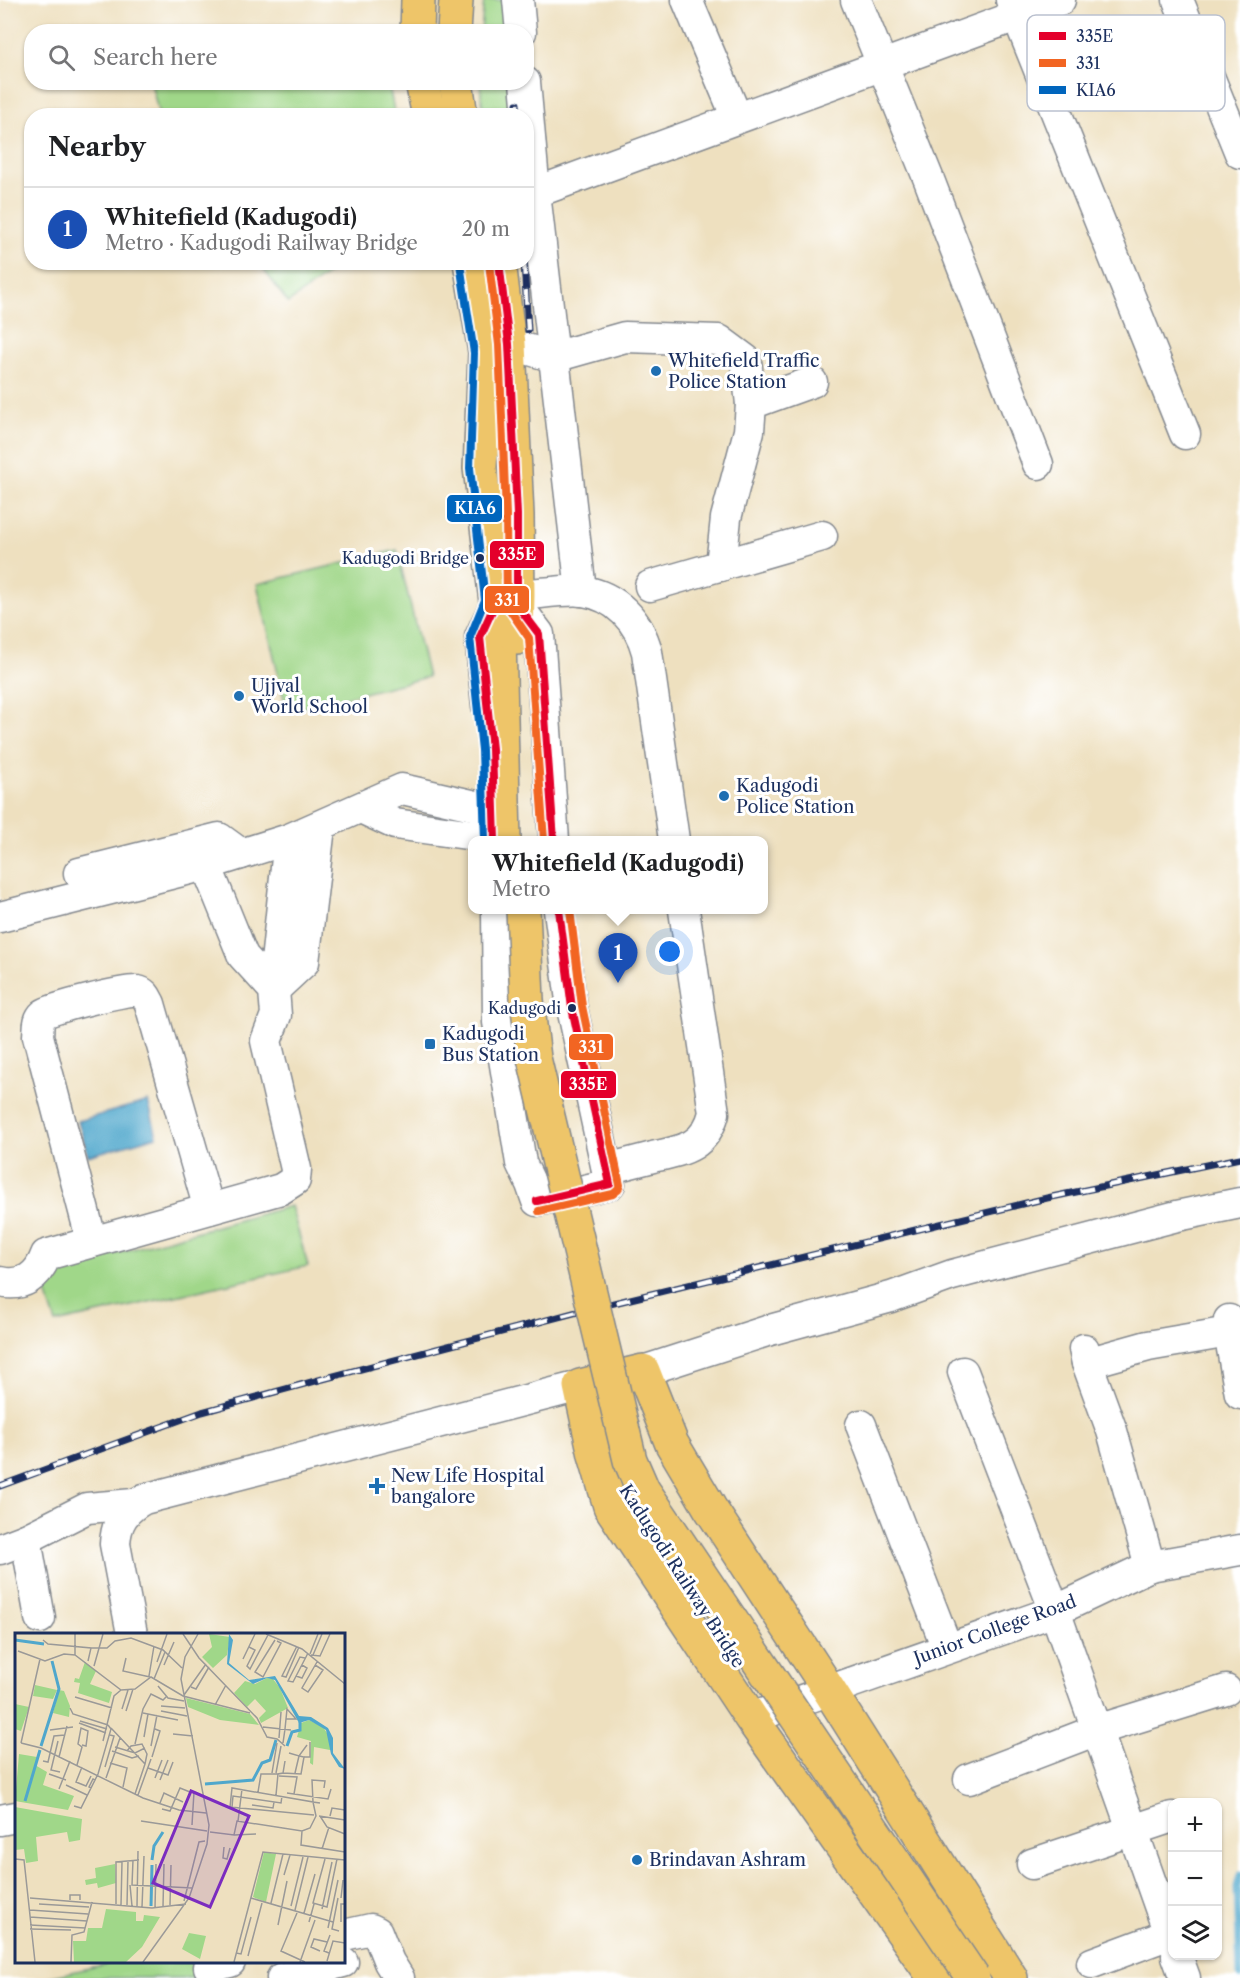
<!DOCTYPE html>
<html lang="en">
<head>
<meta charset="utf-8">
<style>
  body { margin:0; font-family:"Libre Caslon Text",serif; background:#f2f2f2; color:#202124 }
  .controls { position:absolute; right:18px; bottom:18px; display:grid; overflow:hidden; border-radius:12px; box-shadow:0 2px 4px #0004 }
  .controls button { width:54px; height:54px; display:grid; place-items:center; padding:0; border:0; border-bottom:2px solid #e0e0e0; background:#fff; color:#202124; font:30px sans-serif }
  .you { position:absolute; left:670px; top:952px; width:21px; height:21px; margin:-15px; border:4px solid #fff; border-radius:50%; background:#1a73e8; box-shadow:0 0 0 9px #1a73e833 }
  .badge { display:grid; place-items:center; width:39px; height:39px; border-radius:50%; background:#7c3aed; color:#fff; font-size:20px; font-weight:700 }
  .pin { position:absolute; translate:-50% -50px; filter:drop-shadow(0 2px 3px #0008) }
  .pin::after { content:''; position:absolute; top:32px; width:21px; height:18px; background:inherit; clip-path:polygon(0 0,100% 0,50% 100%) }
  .popup { position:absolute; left:468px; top:836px; width:300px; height:78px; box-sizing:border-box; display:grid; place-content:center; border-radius:12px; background:#fff; filter:drop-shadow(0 2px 4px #0005); font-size:20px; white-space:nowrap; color:#757577 }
  .popup b { font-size:22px; color:#202124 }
  .popup::after { content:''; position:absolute; left:50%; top:100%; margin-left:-12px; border:12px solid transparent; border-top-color:#fff }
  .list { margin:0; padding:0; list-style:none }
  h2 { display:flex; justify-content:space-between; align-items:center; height:78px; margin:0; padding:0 24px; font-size:26px }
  h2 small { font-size:20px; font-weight:400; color:#757577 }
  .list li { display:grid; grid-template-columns:39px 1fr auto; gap:18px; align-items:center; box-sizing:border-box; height:84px; padding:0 24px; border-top:2px solid #e0e0e0 }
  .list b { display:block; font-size:22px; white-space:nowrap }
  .list p { margin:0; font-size:20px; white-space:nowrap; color:#757577 }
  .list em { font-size:20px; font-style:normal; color:#757577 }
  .icon { flex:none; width:33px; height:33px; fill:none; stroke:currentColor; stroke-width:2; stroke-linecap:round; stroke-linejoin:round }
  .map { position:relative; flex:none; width:1240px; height:1978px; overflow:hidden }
  .search { position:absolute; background:#fff; box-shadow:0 2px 4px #0004; left:24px; top:24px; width:510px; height:66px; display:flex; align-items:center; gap:15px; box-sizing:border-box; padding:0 21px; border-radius:24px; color:#757577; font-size:22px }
  .panel { position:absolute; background:#fff; box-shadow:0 2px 4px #0004; left:24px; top:108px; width:510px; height:162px; border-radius:24px }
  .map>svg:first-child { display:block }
  .green { fill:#a0d789; stroke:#5e8374; stroke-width:1.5 }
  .water { fill:#4fa7cc; stroke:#356b95; stroke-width:1.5 }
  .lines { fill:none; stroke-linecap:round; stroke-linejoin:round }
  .stream { stroke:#4fa7cc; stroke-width:7 }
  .minor-casing { stroke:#84888e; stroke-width:33 }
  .major-casing { stroke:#84888e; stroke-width:36 }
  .minor { stroke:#fff; stroke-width:30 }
  .major { stroke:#eec569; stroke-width:33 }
  .rail-casing { stroke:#1b2f5e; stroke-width:7 }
  .rail { stroke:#fff; stroke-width:4.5; stroke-dasharray:14; stroke-linecap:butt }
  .major-bridge-casing { stroke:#84888e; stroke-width:36; stroke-linecap:butt }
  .major-bridge { stroke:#eec569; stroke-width:33 }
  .bus-1-casing { stroke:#fff; stroke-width:12 }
  .bus-2-casing { stroke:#fff; stroke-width:12 }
  .bus-3-casing { stroke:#fff; stroke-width:12 }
  .bus-1 { stroke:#e4002b; stroke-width:8 }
  .bus-2 { stroke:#f26522; stroke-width:8 }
  .bus-3 { stroke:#0065bd; stroke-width:8 }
  .poi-dot { fill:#1f6fb2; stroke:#fff; stroke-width:2 }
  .bus-dot { fill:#1b2f5e; stroke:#fff; stroke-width:2 }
  .labels { text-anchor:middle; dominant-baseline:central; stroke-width:6; stroke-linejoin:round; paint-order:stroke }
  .bus-label { font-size:16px; fill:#1b2f5e; stroke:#fff; text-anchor:end }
  .poi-label { font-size:18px; fill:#1b2f5e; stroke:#fff; text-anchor:start }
  .street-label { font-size:18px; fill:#1b2f5e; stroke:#fff }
  .inset-river { fill:none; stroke:#4fa7cc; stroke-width:3 }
  .inset-road { fill:none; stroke:#9a9998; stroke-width:1.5 }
  .view { fill:#7b2cbf; fill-opacity:0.15; stroke:#7b2cbf; stroke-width:3 }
  .inset-edge { fill:none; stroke:#1b2f5e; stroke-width:3 }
  .key { fill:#fff; stroke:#bbc1cf; stroke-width:1.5 }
  .key-label { font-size:16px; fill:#1b2f5e }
  .line-badge { stroke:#fff; stroke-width:2 }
  .badge-label { font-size:16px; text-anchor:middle; font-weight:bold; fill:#fff }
</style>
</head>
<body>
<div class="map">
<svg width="1240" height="1978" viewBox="0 0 1240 1978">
  <rect width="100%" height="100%" fill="#fff"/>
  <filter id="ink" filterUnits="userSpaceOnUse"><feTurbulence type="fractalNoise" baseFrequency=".0167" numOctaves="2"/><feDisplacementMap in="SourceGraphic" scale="12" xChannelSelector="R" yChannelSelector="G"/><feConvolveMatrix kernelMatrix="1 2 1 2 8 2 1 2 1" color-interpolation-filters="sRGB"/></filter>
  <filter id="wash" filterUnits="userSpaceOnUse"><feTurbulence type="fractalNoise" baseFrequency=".008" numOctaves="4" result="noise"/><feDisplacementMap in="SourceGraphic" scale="24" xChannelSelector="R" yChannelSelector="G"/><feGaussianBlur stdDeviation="1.35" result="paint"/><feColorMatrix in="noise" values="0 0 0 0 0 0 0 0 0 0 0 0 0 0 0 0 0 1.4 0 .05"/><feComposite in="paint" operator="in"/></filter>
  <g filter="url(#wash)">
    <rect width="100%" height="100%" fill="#eee0bf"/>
    <g class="green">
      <polygon points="484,0 512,0 514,31 481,31"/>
      <polygon points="348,83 389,86 395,115 159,115 151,83"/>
      <polygon points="480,83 519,83 521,115 483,115"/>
      <polygon points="259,263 343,263 288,303"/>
      <polygon points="397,550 428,677 287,712 257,584"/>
      <polygon points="291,1206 308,1266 56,1323 45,1289 55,1270"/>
      <polygon points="115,1962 191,1962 195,1978 46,1978"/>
    </g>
    <polygon class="water" points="148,1101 157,1136 88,1156 78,1121"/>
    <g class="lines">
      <polyline class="stream" points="1240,1875 1237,1887 1240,1976"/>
    </g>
  </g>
  <g filter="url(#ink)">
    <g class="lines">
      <defs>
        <g id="minor">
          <polyline points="518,0 521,32"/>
          <polyline points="687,0 737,118"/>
          <polyline points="856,0 929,180 1038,464"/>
          <polyline points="1011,0 1185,434"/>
          <polyline points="1178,0 1240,153"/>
          <polyline points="525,82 535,193 581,591"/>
          <polyline points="526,196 1060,0"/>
          <polyline points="509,344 554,357 625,337 719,340 746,360 751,404"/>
          <polyline points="721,566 726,518 749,431 751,404 812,382"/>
          <polyline points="650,586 822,536"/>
          <path d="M518,595C537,594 566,589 583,591C616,596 639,621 647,652L674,840"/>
          <polyline points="517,605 539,634 554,840"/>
          <polyline points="487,706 480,637 496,602"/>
          <polyline points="361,808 395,824 495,838"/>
          <polyline points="206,865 289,839 402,789 494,810"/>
          <polyline points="79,873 219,838 241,854"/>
          <polyline points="497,910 498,1022 521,1163 531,1184 537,1201 610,1184 572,1008 559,910"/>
          <path d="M0,917L206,865L243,956L274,990L276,1015L266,1041L296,1169L295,1180L281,1189L46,1255C38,1277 23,1287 0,1282"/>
          <polyline points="276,962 289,839"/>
          <polyline points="274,990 304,962 320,827"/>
          <path d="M607,1169C622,1165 638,1161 653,1157C684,1150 705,1147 714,1113L684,910"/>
          <path d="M92,1242L38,1036C39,1028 37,1020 44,1014C52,1008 128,989 137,991C145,992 147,998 150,1004L209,1209"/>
          <polyline points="1229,1320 1229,1332 1240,1394"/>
          <polyline points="1084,1349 1087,1363 1112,1431 1150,1566"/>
          <polyline points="1087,1363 1148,1346 1229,1332"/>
          <polyline points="643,1371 770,1330 891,1297 952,1275 1177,1216 1240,1203"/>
          <polyline points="963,1372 1055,1611 1172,1942"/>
          <polyline points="861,1425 947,1648"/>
          <polyline points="26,1539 40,1618"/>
          <polyline points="0,1549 26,1539 87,1508 134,1504"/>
          <path d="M132,1634L115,1544C116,1522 125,1509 144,1499L580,1386"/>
          <polyline points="751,1718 1055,1611 1150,1566 1240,1550"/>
          <polyline points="969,1779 1097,1730 1226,1690"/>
          <polyline points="0,1820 16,1817"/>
          <polyline points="1032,1864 1172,1817"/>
          <polyline points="344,1935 371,1929 377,1932 389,1962 399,1978"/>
          <polyline points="1177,1956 1185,1978"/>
          <polyline points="1092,1963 1170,1934"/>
          <polyline points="209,1967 230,1962"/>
          <polyline points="282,1978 343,1962"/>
        </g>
        <g id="major">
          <polyline points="417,32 418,0"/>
          <polyline points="454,32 456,0"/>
          <polyline points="422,82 429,116"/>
          <polyline points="456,82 461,116"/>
          <polyline points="470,262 485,352 480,468 496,602 499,638 504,840"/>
          <polyline points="499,262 509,344 517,515 518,595 517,638"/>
          <polyline points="935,1978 751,1718 610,1506 595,1455 580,1386 643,1371 672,1444 710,1508 829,1690 1011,1978"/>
        </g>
      </defs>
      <use href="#minor" class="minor-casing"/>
      <use href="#major" class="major-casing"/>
      <use href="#minor" class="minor"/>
      <use href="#major" class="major"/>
      <defs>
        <g id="rail">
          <polyline points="517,104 518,116"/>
          <polyline points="524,262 528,330"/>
          <polyline points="0,1486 202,1412 319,1380 581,1311 1047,1198 1240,1158"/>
        </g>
      </defs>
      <use href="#rail" class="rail-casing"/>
      <use href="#rail" class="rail"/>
      <defs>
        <polyline id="major-bridge" points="523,910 527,1000 534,1058 630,1460 643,1490 973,1978"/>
      </defs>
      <use href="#major-bridge" class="major-bridge-casing"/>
      <use href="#major-bridge" class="major-bridge"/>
      <defs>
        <g id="bus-1">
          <polyline points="499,262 509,344 517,515 517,605 539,634 554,840"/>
          <polyline points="495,840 492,749 480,637 496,602"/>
          <polyline points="537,1201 610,1184 572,1008 559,910"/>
        </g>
        <g id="bus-2">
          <polyline points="489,263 499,345 506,515 507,606 529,638 544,840"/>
          <polyline points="539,1211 613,1194 618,1190 620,1185 582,1006 570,910"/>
        </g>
        <polyline id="bus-3" points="460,264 474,353 470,468 485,600 470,637 482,750 485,840"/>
      </defs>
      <use href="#bus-1" class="bus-1-casing"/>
      <use href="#bus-2" class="bus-2-casing"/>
      <use href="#bus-3" class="bus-3-casing"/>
      <use href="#bus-1" class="bus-1"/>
      <use href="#bus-2" class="bus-2"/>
      <use href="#bus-3" class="bus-3"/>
    </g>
  </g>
  <g class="poi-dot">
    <circle cx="656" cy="371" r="6"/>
    <circle cx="239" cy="696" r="6"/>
    <circle cx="724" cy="796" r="6"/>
    <rect x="424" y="1038" width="12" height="12" rx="3"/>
    <path d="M374 1477h6v6h6v6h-6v6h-6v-6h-6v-6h6z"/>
    <circle cx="637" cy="1860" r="6"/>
  </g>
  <g class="bus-dot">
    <circle cx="480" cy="558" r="5"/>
    <circle cx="572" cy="1008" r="5"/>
  </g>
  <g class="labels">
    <g class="bus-label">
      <text x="469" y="558">Kadugodi Bridge</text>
      <text x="561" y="1008">Kadugodi</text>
    </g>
    <g class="poi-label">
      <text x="668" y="361">Whitefield Traffic<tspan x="668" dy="21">Police Station</tspan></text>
      <text x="251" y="686">Ujjval<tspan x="251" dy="21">World School</tspan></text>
      <text x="736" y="786">Kadugodi<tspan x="736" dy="21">Police Station</tspan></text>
      <text x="442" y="1034">Kadugodi<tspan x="442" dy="21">Bus Station</tspan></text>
      <text x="391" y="1476">New Life Hospital<tspan x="391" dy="21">bangalore</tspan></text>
      <text x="649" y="1860">Brindavan Ashram</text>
    </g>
    <g class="street-label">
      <text transform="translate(682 1576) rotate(57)">Kadugodi Railway Bridge</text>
      <text transform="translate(995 1630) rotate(-20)">Junior College Road</text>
    </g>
  </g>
  <g transform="translate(15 1633)">
    <rect width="330" height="330" fill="#eee0bf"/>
    <path d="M194,1L215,4L212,22L198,35L187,24L197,14ZM70,29L81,38L75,51L97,59L94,70L63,60L65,50L59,49L60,45L64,46ZM252,45L258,46L265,55L273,75L246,90L244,85L251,78L240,66L232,74L219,60L230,48L240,51ZM20,52L42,57L38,66L18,63ZM44,57L49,58L55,73L54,84L38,80ZM171,65L235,81L244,92L205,87L173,74ZM0,71L14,74L6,98L0,96ZM294,87L308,94L316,106L315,117L299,114L298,132L295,130L296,108L282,104L286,90ZM4,121L22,124L20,132L32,139L28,152L59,163L53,177L0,168ZM0,174L67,186L65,207L54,209L52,199L21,204L23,228L11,230L9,216L0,217ZM249,219L261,221L251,269L238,264ZM100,231L101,250L83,255L82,250L71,252L70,247L81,245L80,235ZM91,276L121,279V288H128L129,282L145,284L127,314L111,329H59L58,308H71L73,295H87ZM174,300L191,303L185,326L167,316Z" fill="#a0d789"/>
    <path d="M214,1L218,7L214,30L234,47L260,43L284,83L296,84L313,95L318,105V120L330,136L324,134L316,121L311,97L294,87L284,90L260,47L252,45L238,51L212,31Z" fill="#4fa7cc"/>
    <path class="inset-river" d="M0,7L29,11M26,113L44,56L37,28M272,113L277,99L285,97V89M190,151L238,147L247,130L255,127L261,107M10,168L25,117M137,227L139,213L148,199M136,273L137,232"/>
    <path class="inset-road" d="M168,1L184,25L242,85L252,104L262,106L270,113M251,1L287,16L330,51M28,7L33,11L76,15L73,28M260,7L240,39L248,44L266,10L262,8M282,13L267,43L271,44L284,14M234,14L240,17L232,33L235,36L253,2M76,15H92L100,8L116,5L148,17L167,35M3,18L30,28L49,21L60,22L106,57L120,56L136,44L168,63L235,80M295,21L303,1M60,22V1M296,22L305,23L315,1M298,22L307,1M111,25L108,38L135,44M290,25L285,24L273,48L278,49L292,22L293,20M228,26L240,1M142,29L152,1M149,32L159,9M300,32L308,37L293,59L287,55L302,29M79,33L88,1M134,43L139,13M281,43L287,45L292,35L287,32M139,46L150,19M143,53L153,65L169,68M176,54L181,56L194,34M169,62L191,31M60,64L97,75M200,72L211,52M146,73L170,75M55,75L58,81L93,92M107,76L113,57M111,78L118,56M146,78L172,83M128,80L163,87M65,88L92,96M64,90L91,100M248,94L276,97M96,95L130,131L120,161M35,97L58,94M158,101L178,103M129,104L133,81M264,105L266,79M43,108L36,137L45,139M88,108L99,63L106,57M6,110L26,115L128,165L164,177L191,180M6,110L25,26M268,110L270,96L272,76L281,86H271M120,111L128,76L136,61L148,67L152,63M136,113L142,82M100,114L120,120L130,115M97,118L117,125L124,123M112,118L116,113L127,111L132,121L130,131M274,120L284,123L292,112M44,124L52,93M137,124L145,98L140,96M289,124H295V109M28,128L33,129L39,103L50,102M95,130L112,135L108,154M62,132L67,114L63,111L66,95L73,98L71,113L67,112M67,134L61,149L71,153L76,143M90,134L99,103L95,102M133,135L153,142L158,129M257,140L262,110M261,140L266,113M268,140L286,141L289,124L284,123L280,140M34,141L51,147M264,143L282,144L279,161M91,145L105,105M140,145L147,127M78,146L80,147L76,155L74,154ZM145,147L153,127M51,152L72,162M44,156L55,128M243,159L246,141H263M272,160L313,166L316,156M123,162L136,126M261,162L263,141L268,140L270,128M145,170L149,160L168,169M305,170L298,169L297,147L310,148L309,155M237,172L258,175L259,169M59,173L66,175L83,141L96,96L93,92M217,174L218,163L266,170L267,163M147,176L155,178L165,155L175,159M304,183L330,187M305,183L312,194L330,201M315,183L317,175L330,177M126,188L192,198M223,188L227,156M177,192L179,159M287,198L286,212L330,219M195,199L219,202L222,188L287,198L295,195L301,183L298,169L217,155L215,174L299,182M219,202L241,201M209,214L208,225L212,226L215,215M307,216L314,194M0,226L9,227L20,329M310,226L298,270L312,274L322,226M118,227L117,252L178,255M269,242L275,222M115,252L117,273M15,265L137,275L171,271M236,265L318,289M323,265L317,296L324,298M326,265L328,247M55,267V262H65V267M169,268L184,209L190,208M256,270L268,221M24,271L74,274M101,271V229L124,227M106,272L107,229M112,272L113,228M155,272L156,232M122,273L123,218M148,273L149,231M276,273L288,224M127,274L129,223M140,275L141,231M307,276L317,229M15,277L73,281M280,277L293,224M282,280L266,318L290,329M289,280L300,241M15,284L72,288M294,289L299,271M326,289V271H330M15,292L70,295M263,292L272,248M313,295L323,247M15,296L56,297M305,318L296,314L299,306L312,309M221,320L226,321L236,284M314,320L309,318L315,302M233,323L247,270M312,328L318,308L330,310M56,329L57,302L69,299L77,269M128,329L174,265L192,211L194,192L166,46L170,24L183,1M219,329L248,219L330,227M285,329L300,287"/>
    <path class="view" d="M176,158L234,183L195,274L138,250Z"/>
    <rect width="330" height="330" class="inset-edge"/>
  </g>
  <rect x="1027" y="15" width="198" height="96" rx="9" class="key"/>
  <rect x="1039" y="32" width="27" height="8" fill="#e4002b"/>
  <rect x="1039" y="59" width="27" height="8" fill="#f26522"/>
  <rect x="1039" y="86" width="27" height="8" fill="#0065bd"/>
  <g class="key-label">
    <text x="1076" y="42">335E</text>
    <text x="1076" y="69">331</text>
    <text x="1076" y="96">KIA6</text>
  </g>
  <g class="line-badge">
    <rect x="446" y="494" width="57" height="29" rx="6" fill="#0065bd"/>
    <rect x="489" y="540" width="56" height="29" rx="6" fill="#e4002b"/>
    <rect x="484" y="585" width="46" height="29" rx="6" fill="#f26522"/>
    <rect x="568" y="1033" width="46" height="28" rx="6" fill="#f26522"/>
    <rect x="560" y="1070" width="57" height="29" rx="6" fill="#e4002b"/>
  </g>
  <g class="badge-label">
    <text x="475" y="514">KIA6</text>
    <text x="517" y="560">335E</text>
    <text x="507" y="606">331</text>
    <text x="591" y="1053">331</text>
    <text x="588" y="1090">335E</text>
  </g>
</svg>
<div class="controls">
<button>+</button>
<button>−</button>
<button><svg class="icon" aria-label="layers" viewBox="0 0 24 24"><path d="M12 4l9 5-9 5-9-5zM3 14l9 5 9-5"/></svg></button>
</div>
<div class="you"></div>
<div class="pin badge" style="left:618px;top:983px;background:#1a4fb4">1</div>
<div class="popup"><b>Whitefield (Kadugodi)</b>Metro</div>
<div class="search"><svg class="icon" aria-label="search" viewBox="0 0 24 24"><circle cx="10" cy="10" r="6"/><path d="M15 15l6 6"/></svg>Search here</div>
<section class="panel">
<h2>Nearby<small></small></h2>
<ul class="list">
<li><span class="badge" style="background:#1a4fb4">1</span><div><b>Whitefield (Kadugodi)</b><p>Metro · Kadugodi Railway Bridge</p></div><em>20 m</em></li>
</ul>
</section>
</div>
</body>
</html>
